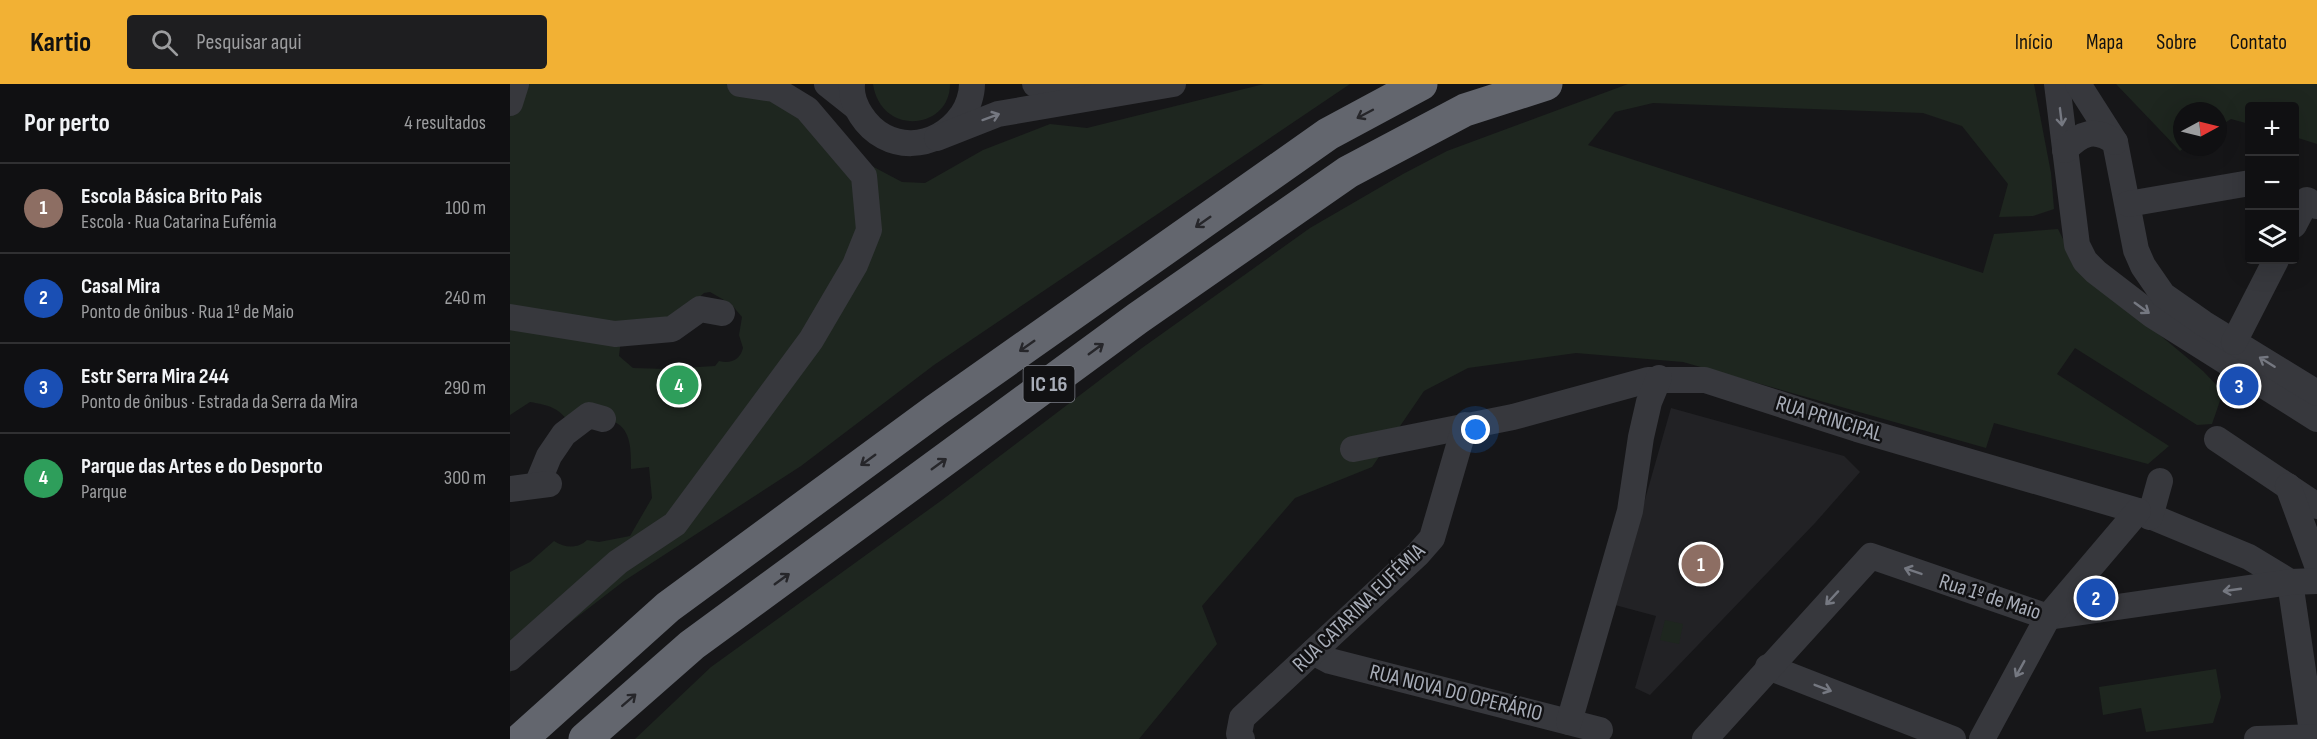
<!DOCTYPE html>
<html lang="pt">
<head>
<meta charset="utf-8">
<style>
  body { margin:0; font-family:"Sofia Sans Condensed",sans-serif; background:#1e1e20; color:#f1f3f6 }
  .controls { position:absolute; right:18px; top:18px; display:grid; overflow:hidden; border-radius:6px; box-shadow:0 6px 24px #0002 }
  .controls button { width:54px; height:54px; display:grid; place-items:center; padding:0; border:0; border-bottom:2px solid #303032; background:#101012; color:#f1f3f6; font:30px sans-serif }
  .compass { position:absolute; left:1663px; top:18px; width:54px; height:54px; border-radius:50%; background:#101012; box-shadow:0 6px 24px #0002; rotate:83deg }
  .you { position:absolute; left:966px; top:346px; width:21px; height:21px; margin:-15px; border:4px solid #fff; border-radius:50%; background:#1a73e8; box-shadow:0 0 0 9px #1a73e833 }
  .badge { display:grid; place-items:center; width:39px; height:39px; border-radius:50%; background:#f2b134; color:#fff; font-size:20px; font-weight:700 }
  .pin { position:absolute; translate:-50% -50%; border:3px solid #fff; box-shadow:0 2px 6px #0006 }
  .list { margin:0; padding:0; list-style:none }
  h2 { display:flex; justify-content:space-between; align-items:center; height:78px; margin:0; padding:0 24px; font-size:26px }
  h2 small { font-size:20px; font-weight:400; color:#9c9d9f }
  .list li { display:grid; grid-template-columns:39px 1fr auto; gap:18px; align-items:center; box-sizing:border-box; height:90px; padding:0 24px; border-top:2px solid #303032 }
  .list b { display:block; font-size:22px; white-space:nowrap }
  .list p { margin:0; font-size:20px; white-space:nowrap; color:#9c9d9f }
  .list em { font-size:20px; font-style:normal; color:#9c9d9f }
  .icon { flex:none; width:33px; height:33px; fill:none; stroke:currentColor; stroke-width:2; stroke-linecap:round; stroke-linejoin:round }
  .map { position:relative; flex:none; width:1807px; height:655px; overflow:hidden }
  header { display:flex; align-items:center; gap:36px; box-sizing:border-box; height:84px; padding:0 30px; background:#f2b134; color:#111 }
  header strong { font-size:28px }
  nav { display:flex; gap:33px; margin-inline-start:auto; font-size:21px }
  .search { width:420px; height:54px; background:#1e1e20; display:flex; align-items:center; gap:15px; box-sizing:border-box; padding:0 21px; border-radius:6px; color:#9c9d9f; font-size:22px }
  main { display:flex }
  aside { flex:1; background:#101012 }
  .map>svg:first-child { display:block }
  .built { fill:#222225 }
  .green { fill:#1e261f; fill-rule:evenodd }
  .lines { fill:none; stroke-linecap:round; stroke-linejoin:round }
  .minor { stroke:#37383d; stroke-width:26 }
  .highway { stroke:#63666e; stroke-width:33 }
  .oneway { stroke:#26262a }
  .oneway2 { stroke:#757881 }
  .labels { text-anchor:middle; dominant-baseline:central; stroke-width:5; stroke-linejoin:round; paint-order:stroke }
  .shield { fill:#111113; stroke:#7b7e86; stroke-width:1.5 }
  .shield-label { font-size:21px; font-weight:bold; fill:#a8adb8 }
  .street-label { font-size:22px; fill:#a8adb8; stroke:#111113 }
</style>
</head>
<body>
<header>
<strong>Kartio</strong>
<div class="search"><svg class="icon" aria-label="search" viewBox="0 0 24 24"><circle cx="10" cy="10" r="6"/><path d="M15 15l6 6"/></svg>Pesquisar aqui</div>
<nav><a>Início</a><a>Mapa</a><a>Sobre</a><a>Contato</a></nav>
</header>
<main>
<aside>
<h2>Por perto<small>4 resultados</small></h2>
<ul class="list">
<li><span class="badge" style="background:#8d6e63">1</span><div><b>Escola Básica Brito Pais</b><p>Escola · Rua Catarina Eufémia</p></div><em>100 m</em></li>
<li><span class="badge" style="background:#1a4fb4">2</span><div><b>Casal Mira</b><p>Ponto de ônibus · Rua 1º de Maio</p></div><em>240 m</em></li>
<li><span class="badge" style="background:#1a4fb4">3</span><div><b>Estr Serra Mira 244</b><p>Ponto de ônibus · Estrada da Serra da Mira</p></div><em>290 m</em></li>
<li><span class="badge" style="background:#2e9e5b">4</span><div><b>Parque das Artes e do Desporto</b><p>Parque</p></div><em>300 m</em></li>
</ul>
</aside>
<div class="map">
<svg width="1807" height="655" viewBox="0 0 1807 655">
  <rect width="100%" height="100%" fill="#161618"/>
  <polygon class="built" points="1161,324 1334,372 1350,388 1305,439 1140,611 1125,604 1146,532 1105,521"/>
  <g class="green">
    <path d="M0,0H272L358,80L392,98L415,99L473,66L540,40L577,44L754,0H840L424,281L291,382L114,497L10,577L0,589V488L20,478L44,457C54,464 68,465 77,456L89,458L120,452L142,414L139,383L121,385C121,367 122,344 102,337L60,341C51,324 38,321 20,318L0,331ZM200,208L221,220L232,233L229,251L233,264C230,276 221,280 209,277L205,282L156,285L123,284L109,272L112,246L166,234L194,209Z"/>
    <path d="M363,0H440C440,46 371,53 363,0Z"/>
    <polygon points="1118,0 1524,0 1541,89 1544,125 1523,132 1489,133 1498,100 1452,42 1413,29 1143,19 1105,28 1078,61 1473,189 1484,150 1548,145 1566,181 1693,287 1713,308 1702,340 1687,341 1565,264 1547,290 1659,362 1638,380 1484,339 1476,364 1173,278 1066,269 958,284 914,307 862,383 785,414 692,522 707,560 629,655 125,655 201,583 432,416 632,264 800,144 893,90 937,67"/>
    <polygon points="1606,0 1807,0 1807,60 1785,53 1784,22 1740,22 1739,40 1721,35 1708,43 1708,27 1672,27 1672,63 1675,63 1670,67"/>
    <polygon points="1155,536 1173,540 1169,560 1150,556"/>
    <polygon points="1706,585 1711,613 1703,639 1636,648 1631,624 1593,631 1589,603"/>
  </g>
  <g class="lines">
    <g class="minor">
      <polyline points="317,0 346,23"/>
      <path d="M342,0C341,11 345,22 351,31C376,70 427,67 452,31C458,23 462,10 462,0"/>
      <polyline points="525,0 580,4"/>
      <polyline points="1547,0 1567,161 1575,177 1586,188 1642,231 1807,335"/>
      <polyline points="1568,0 1605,58 1626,166 1633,182 1653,211 1693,239 1807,309"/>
      <polyline points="0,19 6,0"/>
      <polyline points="427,54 488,30 663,0"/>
      <path d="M1555,66C1572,48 1585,44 1605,58"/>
      <polyline points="1618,120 1740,99"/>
      <polyline points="1784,141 1797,116 1807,122"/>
      <polyline points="0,233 105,250 162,245 190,225 212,229"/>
      <polyline points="1724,258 1766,176"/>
      <polyline points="1707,355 1807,422"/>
      <polyline points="843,365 1003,333 1138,296 1195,296 1347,345 1628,427 1739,473 1780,498"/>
      <polyline points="27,401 39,372 54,350 79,331 93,335"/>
      <polyline points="1778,402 1807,481"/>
      <polyline points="0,405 39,400"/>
      <polyline points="1640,433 1650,397"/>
      <polyline points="1780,498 1803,655"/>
      <polyline points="803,568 820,577 1090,646"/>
      <polyline points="0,574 108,478 165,440 301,256 345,181 359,146 354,92 297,25 264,5 230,0"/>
      <polyline points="1258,583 1443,655"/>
      <polyline points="1059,638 1120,427 1131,353 1139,318 1149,294"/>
      <polyline points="732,655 729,650 732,634 908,470 922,454 955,341"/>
      <polyline points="1195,655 1361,472 1538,533 1780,498 1807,497"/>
      <polyline points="1472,655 1538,533 1628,427"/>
      <polyline points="1747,655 1807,653"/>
    </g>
    <g class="highway">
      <polyline points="11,655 158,523 426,326 818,50 911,0"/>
      <polyline points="75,655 182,561 628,234 838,88 955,26 1036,0"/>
    </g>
  </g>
  <defs><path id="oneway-shaft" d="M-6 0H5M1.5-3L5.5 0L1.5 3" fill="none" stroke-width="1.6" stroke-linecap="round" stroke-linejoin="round" transform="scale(1.5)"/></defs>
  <g class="oneway">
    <use href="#oneway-shaft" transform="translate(855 30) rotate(152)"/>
    <use href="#oneway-shaft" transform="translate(693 138) rotate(145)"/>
    <use href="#oneway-shaft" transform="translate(517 262) rotate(145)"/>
    <use href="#oneway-shaft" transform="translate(586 265) rotate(-36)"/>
    <use href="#oneway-shaft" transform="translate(358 376) rotate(144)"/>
    <use href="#oneway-shaft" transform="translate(429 380) rotate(-36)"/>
    <use href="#oneway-shaft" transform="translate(272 495) rotate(-36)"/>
    <use href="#oneway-shaft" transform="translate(119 616) rotate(-41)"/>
  </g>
  <g class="oneway2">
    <use href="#oneway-shaft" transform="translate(481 33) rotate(-20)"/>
    <use href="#oneway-shaft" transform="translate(1551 33) rotate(83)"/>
    <use href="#oneway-shaft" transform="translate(1632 224) rotate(36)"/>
    <use href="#oneway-shaft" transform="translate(1757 278) rotate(-148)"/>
    <use href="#oneway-shaft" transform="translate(1403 487) rotate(-161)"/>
    <use href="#oneway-shaft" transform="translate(1722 506) rotate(172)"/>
    <use href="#oneway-shaft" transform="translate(1322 514) rotate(133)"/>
    <use href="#oneway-shaft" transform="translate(1510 585) rotate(119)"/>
    <use href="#oneway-shaft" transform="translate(1313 604) rotate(21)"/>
  </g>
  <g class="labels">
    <rect class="shield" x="513.5" y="282" width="51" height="36" rx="4.5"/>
    <g class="shield-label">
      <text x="539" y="300">IC 16</text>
    </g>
    <g class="street-label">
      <text transform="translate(1319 335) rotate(17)">RUA PRINCIPAL</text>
      <text transform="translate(1480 513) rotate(18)">Rua 1º de Maio</text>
      <text transform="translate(849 524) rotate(-44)">RUA CATARINA EUFÉMIA</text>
      <text transform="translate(946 609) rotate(14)">RUA NOVA DO OPERÁRIO</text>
    </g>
  </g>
</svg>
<div class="controls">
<button>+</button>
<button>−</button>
<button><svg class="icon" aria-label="layers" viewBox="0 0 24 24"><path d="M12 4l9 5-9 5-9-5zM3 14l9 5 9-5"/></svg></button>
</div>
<svg class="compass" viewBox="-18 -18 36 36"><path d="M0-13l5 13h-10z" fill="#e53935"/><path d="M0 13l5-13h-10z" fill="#9c9d9f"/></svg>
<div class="you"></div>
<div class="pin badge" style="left:1191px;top:480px;background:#8d6e63">1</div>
<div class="pin badge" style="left:1586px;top:514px;background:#1a4fb4">2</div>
<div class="pin badge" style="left:1729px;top:302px;background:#1a4fb4">3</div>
<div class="pin badge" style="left:169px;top:301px;background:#2e9e5b">4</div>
</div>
</main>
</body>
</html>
